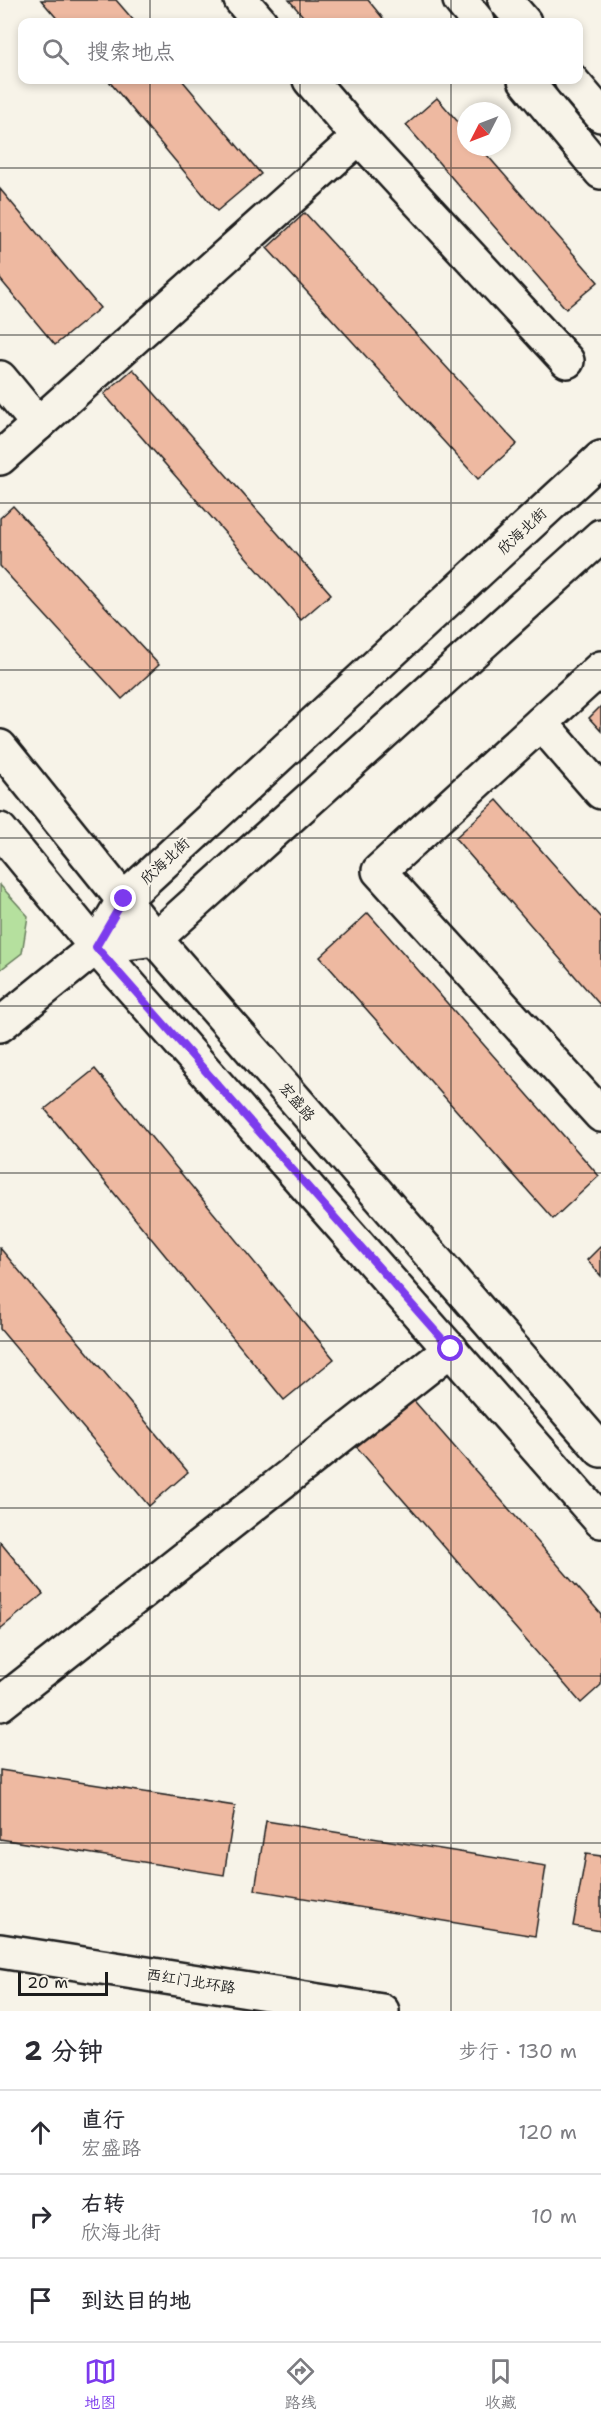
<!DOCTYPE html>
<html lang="zh">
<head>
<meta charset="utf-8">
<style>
  body { margin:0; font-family:"Shantell Sans","LXGW WenKai TC",sans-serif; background:#f2f2f3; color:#2b2b33 }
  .compass { position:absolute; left:457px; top:102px; width:54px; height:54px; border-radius:50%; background:#fff; box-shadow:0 3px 9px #0003; rotate:228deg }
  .scale { position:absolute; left:18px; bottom:15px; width:90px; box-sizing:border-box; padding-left:6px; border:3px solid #1c1c1c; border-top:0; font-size:16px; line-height:21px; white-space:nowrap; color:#1c1c1c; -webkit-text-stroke:4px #f7f3e8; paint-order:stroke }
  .stop { position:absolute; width:18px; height:18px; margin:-14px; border:4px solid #7c3aed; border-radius:50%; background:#fff }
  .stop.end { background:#7c3aed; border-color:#fff; box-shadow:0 2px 6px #0008 }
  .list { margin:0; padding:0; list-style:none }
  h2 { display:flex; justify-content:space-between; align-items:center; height:78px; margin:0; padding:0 24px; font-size:26px }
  h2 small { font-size:20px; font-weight:400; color:#7c7c81 }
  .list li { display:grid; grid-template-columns:39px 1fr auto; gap:18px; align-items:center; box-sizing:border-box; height:84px; padding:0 24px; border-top:2px solid #e1e1e2 }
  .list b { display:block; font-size:22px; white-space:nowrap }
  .list p { margin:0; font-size:20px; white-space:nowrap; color:#7c7c81 }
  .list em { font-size:20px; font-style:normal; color:#7c7c81 }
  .icon { flex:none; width:33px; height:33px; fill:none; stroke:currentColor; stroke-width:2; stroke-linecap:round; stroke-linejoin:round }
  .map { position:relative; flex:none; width:601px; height:2011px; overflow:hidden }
  .search { position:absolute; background:#fff; box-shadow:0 3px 9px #0003; left:18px; right:18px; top:18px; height:66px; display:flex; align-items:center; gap:15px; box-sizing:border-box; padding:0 21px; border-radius:12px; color:#7c7c81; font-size:22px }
  .sheet { height:330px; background:#fff }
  nav { display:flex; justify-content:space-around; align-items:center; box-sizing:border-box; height:84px; border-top:2px solid #e1e1e2; background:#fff; font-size:16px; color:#7c7c81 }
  nav a { display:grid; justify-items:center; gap:3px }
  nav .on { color:#7c3aed }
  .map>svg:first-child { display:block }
  .green { fill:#b5e09e; stroke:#687e5d; stroke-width:1.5 }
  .building { fill:#eeb9a1; stroke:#1c1c1c; stroke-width:1.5 }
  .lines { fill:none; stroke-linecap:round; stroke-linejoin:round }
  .minor-casing { stroke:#1c1c1c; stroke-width:38 }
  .tertiary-casing { stroke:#1c1c1c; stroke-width:38 }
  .minor { stroke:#f7f3e8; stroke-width:33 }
  .tertiary { stroke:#f7f3e8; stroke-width:33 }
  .route { stroke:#7c3aed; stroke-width:8 }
  .grid { fill:none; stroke:#1c1c1c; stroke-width:1.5; stroke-opacity:0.55 }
  .labels { text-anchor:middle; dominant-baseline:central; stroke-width:4.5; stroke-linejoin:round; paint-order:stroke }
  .street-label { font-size:15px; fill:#1c1c1c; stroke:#f7f3e8 }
</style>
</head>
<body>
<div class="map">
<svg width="601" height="2011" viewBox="0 0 601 2011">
  <rect width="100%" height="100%" fill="#f7f3e8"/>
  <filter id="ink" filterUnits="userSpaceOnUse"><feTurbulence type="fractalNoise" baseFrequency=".0167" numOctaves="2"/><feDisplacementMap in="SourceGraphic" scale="12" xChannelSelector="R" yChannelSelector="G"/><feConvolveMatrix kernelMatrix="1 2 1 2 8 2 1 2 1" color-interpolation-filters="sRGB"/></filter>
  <g filter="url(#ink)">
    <polygon class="green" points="0,885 28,916 22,953 0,970"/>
    <g class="building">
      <polygon points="41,0 116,0 135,22 60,22"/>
      <polygon points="289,0 368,0 386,22 308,22"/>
      <polygon points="108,80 182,80 261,174 217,211"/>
      <polygon points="437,98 466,131 466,147 480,147 598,282 566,309 406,125"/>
      <polygon points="0,189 100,308 55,345 0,279"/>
      <polygon points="305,213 517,444 478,479 267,248"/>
      <polygon points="133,369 331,594 301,620 104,394"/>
      <polygon points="13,506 159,665 122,699 0,566 0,518"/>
      <polygon points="601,706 601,731 589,718"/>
      <polygon points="497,800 601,918 601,1006 455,838"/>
      <polygon points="368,913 599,1176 553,1219 320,957"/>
      <polygon points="95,1069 334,1359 284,1400 45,1109"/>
      <polygon points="601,1246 601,1276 587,1260"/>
      <polygon points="0,1248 188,1472 149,1506 0,1329"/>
      <polygon points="409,1395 601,1614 601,1685 581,1703 354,1444"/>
      <polygon points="0,1542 43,1594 0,1629"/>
      <polygon points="0,1770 235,1806 224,1875 0,1839"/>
      <polygon points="266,1821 546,1866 535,1936 255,1890"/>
      <polygon points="586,1854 601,1856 601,1931 573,1926"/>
    </g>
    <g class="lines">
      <defs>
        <g id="minor">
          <polyline points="241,0 260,22"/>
          <polyline points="310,80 359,137 567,361"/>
          <polyline points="0,378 38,424"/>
          <polyline points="0,458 359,137"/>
          <polyline points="601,668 379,871 601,1115"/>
          <polyline points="541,723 601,792"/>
          <polyline points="0,1025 96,947"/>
          <polyline points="0,1704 451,1349"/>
        </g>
        <g id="tertiary">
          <polyline points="460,0 478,22"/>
          <polyline points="505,0 524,22"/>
          <polyline points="525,80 601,172"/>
          <polyline points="571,80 601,115"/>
          <polyline points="0,747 155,939 601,1450"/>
          <polyline points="0,830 96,947 601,1521"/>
          <polyline points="96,947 124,899 601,458"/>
          <polyline points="96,947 155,939 601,536"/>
          <polyline points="0,1951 382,2011"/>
        </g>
      </defs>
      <use href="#minor" class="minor-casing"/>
      <use href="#tertiary" class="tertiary-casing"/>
      <use href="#minor" class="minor"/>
      <use href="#tertiary" class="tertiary"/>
    </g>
  </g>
  <g class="lines" filter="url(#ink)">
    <polyline class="route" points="124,899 96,947 451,1349"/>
  </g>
  <path class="grid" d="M150,0V22M300,0V22M451,0V22M150,80V2011M300,80V2011M451,80V2011M0,168H601M0,335H601M0,503H601M0,670H601M0,838H601M0,1006H601M0,1173H601M0,1341H601M0,1508H601M0,1676H601M0,1843H601"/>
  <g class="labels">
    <g class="street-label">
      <text transform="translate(522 531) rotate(-43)">欣海北街</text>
      <text transform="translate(165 861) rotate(-43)">欣海北街</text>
      <text transform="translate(297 1102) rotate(49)">宏盛路</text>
      <text transform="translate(191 1981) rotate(9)">西红门北环路</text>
    </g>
  </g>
</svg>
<svg class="compass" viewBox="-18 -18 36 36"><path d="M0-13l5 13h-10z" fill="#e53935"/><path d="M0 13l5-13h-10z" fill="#7c7c81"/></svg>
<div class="scale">20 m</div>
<div class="stop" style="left:451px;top:1349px"></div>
<div class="stop end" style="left:124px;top:899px"></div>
<div class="search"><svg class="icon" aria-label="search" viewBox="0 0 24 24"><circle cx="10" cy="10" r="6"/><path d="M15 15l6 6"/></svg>搜索地点</div>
</div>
<section class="sheet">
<h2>2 分钟<small>步行 · 130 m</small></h2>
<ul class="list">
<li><svg class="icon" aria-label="ahead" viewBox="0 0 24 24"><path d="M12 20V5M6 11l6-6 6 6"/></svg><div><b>直行</b><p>宏盛路</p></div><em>120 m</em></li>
<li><svg class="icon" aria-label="right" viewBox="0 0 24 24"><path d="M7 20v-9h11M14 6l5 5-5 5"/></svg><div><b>右转</b><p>欣海北街</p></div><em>10 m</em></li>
<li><svg class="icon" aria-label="arrive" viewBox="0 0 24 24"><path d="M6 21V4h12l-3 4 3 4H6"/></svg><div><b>到达目的地</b></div></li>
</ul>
</section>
<nav>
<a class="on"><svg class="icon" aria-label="map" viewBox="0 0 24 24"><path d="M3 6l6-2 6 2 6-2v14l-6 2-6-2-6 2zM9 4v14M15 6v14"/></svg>地图</a>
<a><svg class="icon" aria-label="directions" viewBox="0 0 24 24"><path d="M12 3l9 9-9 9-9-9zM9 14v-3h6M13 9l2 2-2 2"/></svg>路线</a>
<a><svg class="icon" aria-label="saved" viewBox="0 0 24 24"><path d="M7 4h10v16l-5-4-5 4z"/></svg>收藏</a>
</nav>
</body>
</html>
